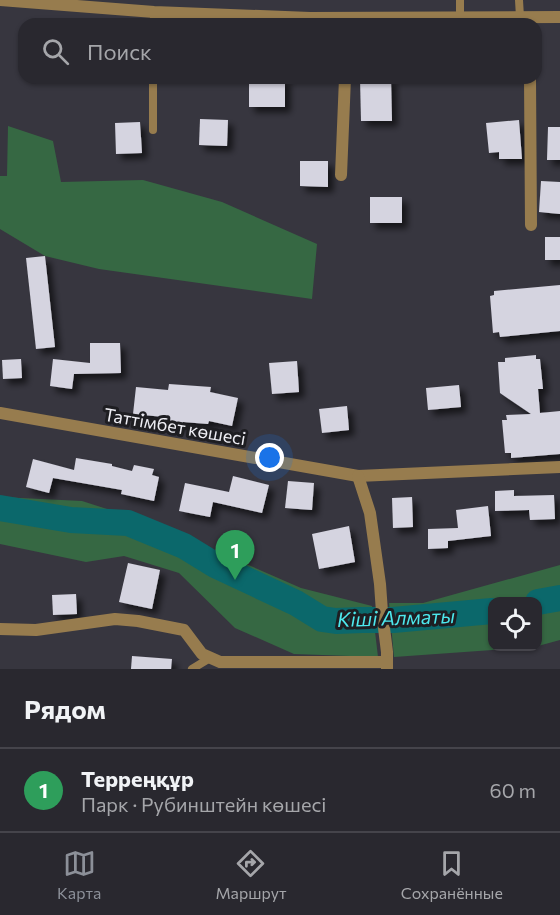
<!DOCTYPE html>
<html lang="ru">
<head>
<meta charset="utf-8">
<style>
  body { margin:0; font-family:Commissioner,sans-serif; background:#313037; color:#f1f3f6 }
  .controls { position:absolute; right:18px; bottom:18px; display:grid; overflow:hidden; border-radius:12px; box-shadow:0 2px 4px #0004 }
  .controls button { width:54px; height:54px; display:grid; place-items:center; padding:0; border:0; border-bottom:2px solid #45444b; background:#29282f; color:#f1f3f6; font:30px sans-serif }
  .you { position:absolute; left:270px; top:458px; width:21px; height:21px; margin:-15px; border:4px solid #fff; border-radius:50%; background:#1a73e8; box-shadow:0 0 0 9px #1a73e833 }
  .badge { display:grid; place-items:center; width:39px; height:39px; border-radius:50%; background:#8c9099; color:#fff; font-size:20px; font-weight:700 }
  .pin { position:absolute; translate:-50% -50px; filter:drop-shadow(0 2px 3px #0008) }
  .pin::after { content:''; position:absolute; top:32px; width:21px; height:18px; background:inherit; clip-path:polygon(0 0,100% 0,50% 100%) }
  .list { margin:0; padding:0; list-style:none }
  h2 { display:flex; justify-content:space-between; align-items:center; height:78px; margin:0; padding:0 24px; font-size:26px }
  h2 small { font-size:20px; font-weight:400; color:#a5a6aa }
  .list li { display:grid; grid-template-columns:39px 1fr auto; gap:18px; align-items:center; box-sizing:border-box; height:84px; padding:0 24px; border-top:2px solid #45444b }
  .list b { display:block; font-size:22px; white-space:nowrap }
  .list p { margin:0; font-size:20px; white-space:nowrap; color:#a5a6aa }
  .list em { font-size:20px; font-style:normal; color:#a5a6aa }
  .icon { flex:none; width:33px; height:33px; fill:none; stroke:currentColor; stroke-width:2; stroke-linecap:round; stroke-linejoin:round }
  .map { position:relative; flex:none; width:560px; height:669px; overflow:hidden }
  .search { position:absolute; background:#29282f; box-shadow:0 2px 4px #0004; left:18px; right:18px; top:18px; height:66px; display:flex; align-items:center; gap:15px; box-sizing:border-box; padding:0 21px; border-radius:18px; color:#a5a6aa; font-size:22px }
  .sheet { height:162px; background:#29282f }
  nav { display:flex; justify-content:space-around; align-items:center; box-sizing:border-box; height:84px; border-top:2px solid #45444b; background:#29282f; font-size:16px; color:#a5a6aa }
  nav a { display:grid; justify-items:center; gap:3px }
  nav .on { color:#8c9099 }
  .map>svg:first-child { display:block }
  .green { fill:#366843 }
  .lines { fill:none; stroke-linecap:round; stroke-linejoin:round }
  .river { stroke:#0b686b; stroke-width:26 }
  .building { fill:#d5d4e0; filter:url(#shadow) }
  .lane { stroke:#977c4e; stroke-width:8 }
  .street { stroke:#977c4e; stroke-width:12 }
  .labels { text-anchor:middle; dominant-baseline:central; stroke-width:6; stroke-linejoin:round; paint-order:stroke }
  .street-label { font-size:18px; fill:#eeeef4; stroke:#1e1e22 }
  .water-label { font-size:20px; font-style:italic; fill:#4de8ed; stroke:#1e1e22 }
</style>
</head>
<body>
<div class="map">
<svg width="560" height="669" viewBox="0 0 560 669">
  <defs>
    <filter id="shadow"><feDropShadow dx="5.5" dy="5.5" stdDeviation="3" flood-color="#0009"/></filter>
  </defs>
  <rect width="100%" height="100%" fill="#37363f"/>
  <g class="green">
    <polygon points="8,126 53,141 61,182 143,180 222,202 317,244 312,299 99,269 45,256 0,229 0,176 7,176"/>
    <polygon points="0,497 82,501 157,525 301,588 372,606 378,657 294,654 235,628 179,573 124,556 86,562 0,544"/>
    <polygon points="560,565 560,640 538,646 538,602 492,602 492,646 534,647 394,657 389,603 423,603"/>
  </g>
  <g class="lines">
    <g class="river">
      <polyline points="0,508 71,520 128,523 184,546 215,565 296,603 322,619 336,621 362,620 393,620 492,611"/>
      <polyline points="538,602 560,598"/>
    </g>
  </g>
  <g class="building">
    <rect x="249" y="78" width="36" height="29"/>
    <polygon points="360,78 391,78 392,121 361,121"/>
    <polygon points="200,119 228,120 227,146 199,145"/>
    <polygon points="519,120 522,159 499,159 499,152 489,153 486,123"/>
    <polygon points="140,122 142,153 116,154 115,123"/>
    <polygon points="548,127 560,127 560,160 547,160"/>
    <polygon points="300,161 328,161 328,187 300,186"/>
    <polygon points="541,181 560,182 560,214 539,212"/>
    <rect x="370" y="197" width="32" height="26"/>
    <rect x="545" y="237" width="15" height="23"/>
    <polygon points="45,256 55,347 36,349 26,258"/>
    <polygon points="560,285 560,331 500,337 499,332 493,333 490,296 494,295 494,291"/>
    <polygon points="90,343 120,343 121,373 74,374 72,389 50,386 53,359 90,363"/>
    <polygon points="536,355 536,359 540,359 543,389 538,389 540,413 560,411 560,454 511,458 511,453 505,453 502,420 507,420 506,415 531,414 500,393 498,362 505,362 505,358"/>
    <polygon points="21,359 22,378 3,379 2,360"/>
    <polygon points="297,361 299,392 272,394 269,363"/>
    <polygon points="169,384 211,387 210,392 238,398 232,426 209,421 208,424 183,422 183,425 163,421 164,417 133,414 136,387 168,390"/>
    <polygon points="459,385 461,407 428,410 426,388"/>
    <polygon points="347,406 349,430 322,433 319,409"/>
    <polygon points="76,458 112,464 112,466 132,471 134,465 154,469 152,475 159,477 154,501 121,494 122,490 53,478 49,493 26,487 33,459 74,470"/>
    <polygon points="233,476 269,485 262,513 213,502 210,517 179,511 185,483 229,492"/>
    <polygon points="288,481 314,483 312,510 285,508"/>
    <polygon points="514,490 514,496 554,495 555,519 530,520 529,510 495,511 495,491"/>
    <polygon points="412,497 413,527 393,528 392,498"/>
    <polygon points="488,506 491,536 448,541 448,548 428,549 428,529 458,528 456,510"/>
    <polygon points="349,526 355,562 319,569 312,534"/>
    <polygon points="128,563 160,570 152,609 119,602"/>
    <polygon points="76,594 77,614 53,615 52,595"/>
    <polygon points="132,656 172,659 171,669 131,669"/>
  </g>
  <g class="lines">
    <g class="lane">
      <polyline points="460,0 460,17"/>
      <polyline points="519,0 520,17"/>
      <polyline points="154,24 154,12"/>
      <polyline points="153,130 153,78"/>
      <polyline points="192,669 210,658"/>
    </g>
    <g class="street">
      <polyline points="0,0 154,12 310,18 560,17"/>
      <polyline points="530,78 531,225"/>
      <polyline points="341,175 345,78"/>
      <polyline points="0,413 358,476 560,467"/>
      <polyline points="358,476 370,513 380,584 382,612 387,652 387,668"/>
      <polyline points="0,629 36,630 115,619 138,621 184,630 202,654 220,662 387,662"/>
    </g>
  </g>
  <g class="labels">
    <g class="street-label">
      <text transform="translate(175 426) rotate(10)">Таттімбет көшесі</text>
    </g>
    <g class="water-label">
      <text transform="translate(396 617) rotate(-2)">Кіші Алматы</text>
    </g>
  </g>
</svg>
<div class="controls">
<button><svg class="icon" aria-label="locate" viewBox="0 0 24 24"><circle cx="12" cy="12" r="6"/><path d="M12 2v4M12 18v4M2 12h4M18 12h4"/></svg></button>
</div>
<div class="you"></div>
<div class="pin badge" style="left:235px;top:580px;background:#2e9e5b">1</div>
<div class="search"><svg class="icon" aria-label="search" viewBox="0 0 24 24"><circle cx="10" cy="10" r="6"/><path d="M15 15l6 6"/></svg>Поиск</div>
</div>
<section class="sheet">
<h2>Рядом<small></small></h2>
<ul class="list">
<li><span class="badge" style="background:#2e9e5b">1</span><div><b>Терреңқұр</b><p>Парк · Рубинштейн көшесі</p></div><em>60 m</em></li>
</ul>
</section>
<nav>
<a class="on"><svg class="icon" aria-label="map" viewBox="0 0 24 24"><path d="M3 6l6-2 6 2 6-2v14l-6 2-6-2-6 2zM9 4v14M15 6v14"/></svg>Карта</a>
<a><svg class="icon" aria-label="directions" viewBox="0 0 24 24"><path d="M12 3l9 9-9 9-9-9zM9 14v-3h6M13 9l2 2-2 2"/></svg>Маршрут</a>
<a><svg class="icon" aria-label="saved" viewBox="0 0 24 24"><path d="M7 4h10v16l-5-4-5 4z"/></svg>Сохранённые</a>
</nav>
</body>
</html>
